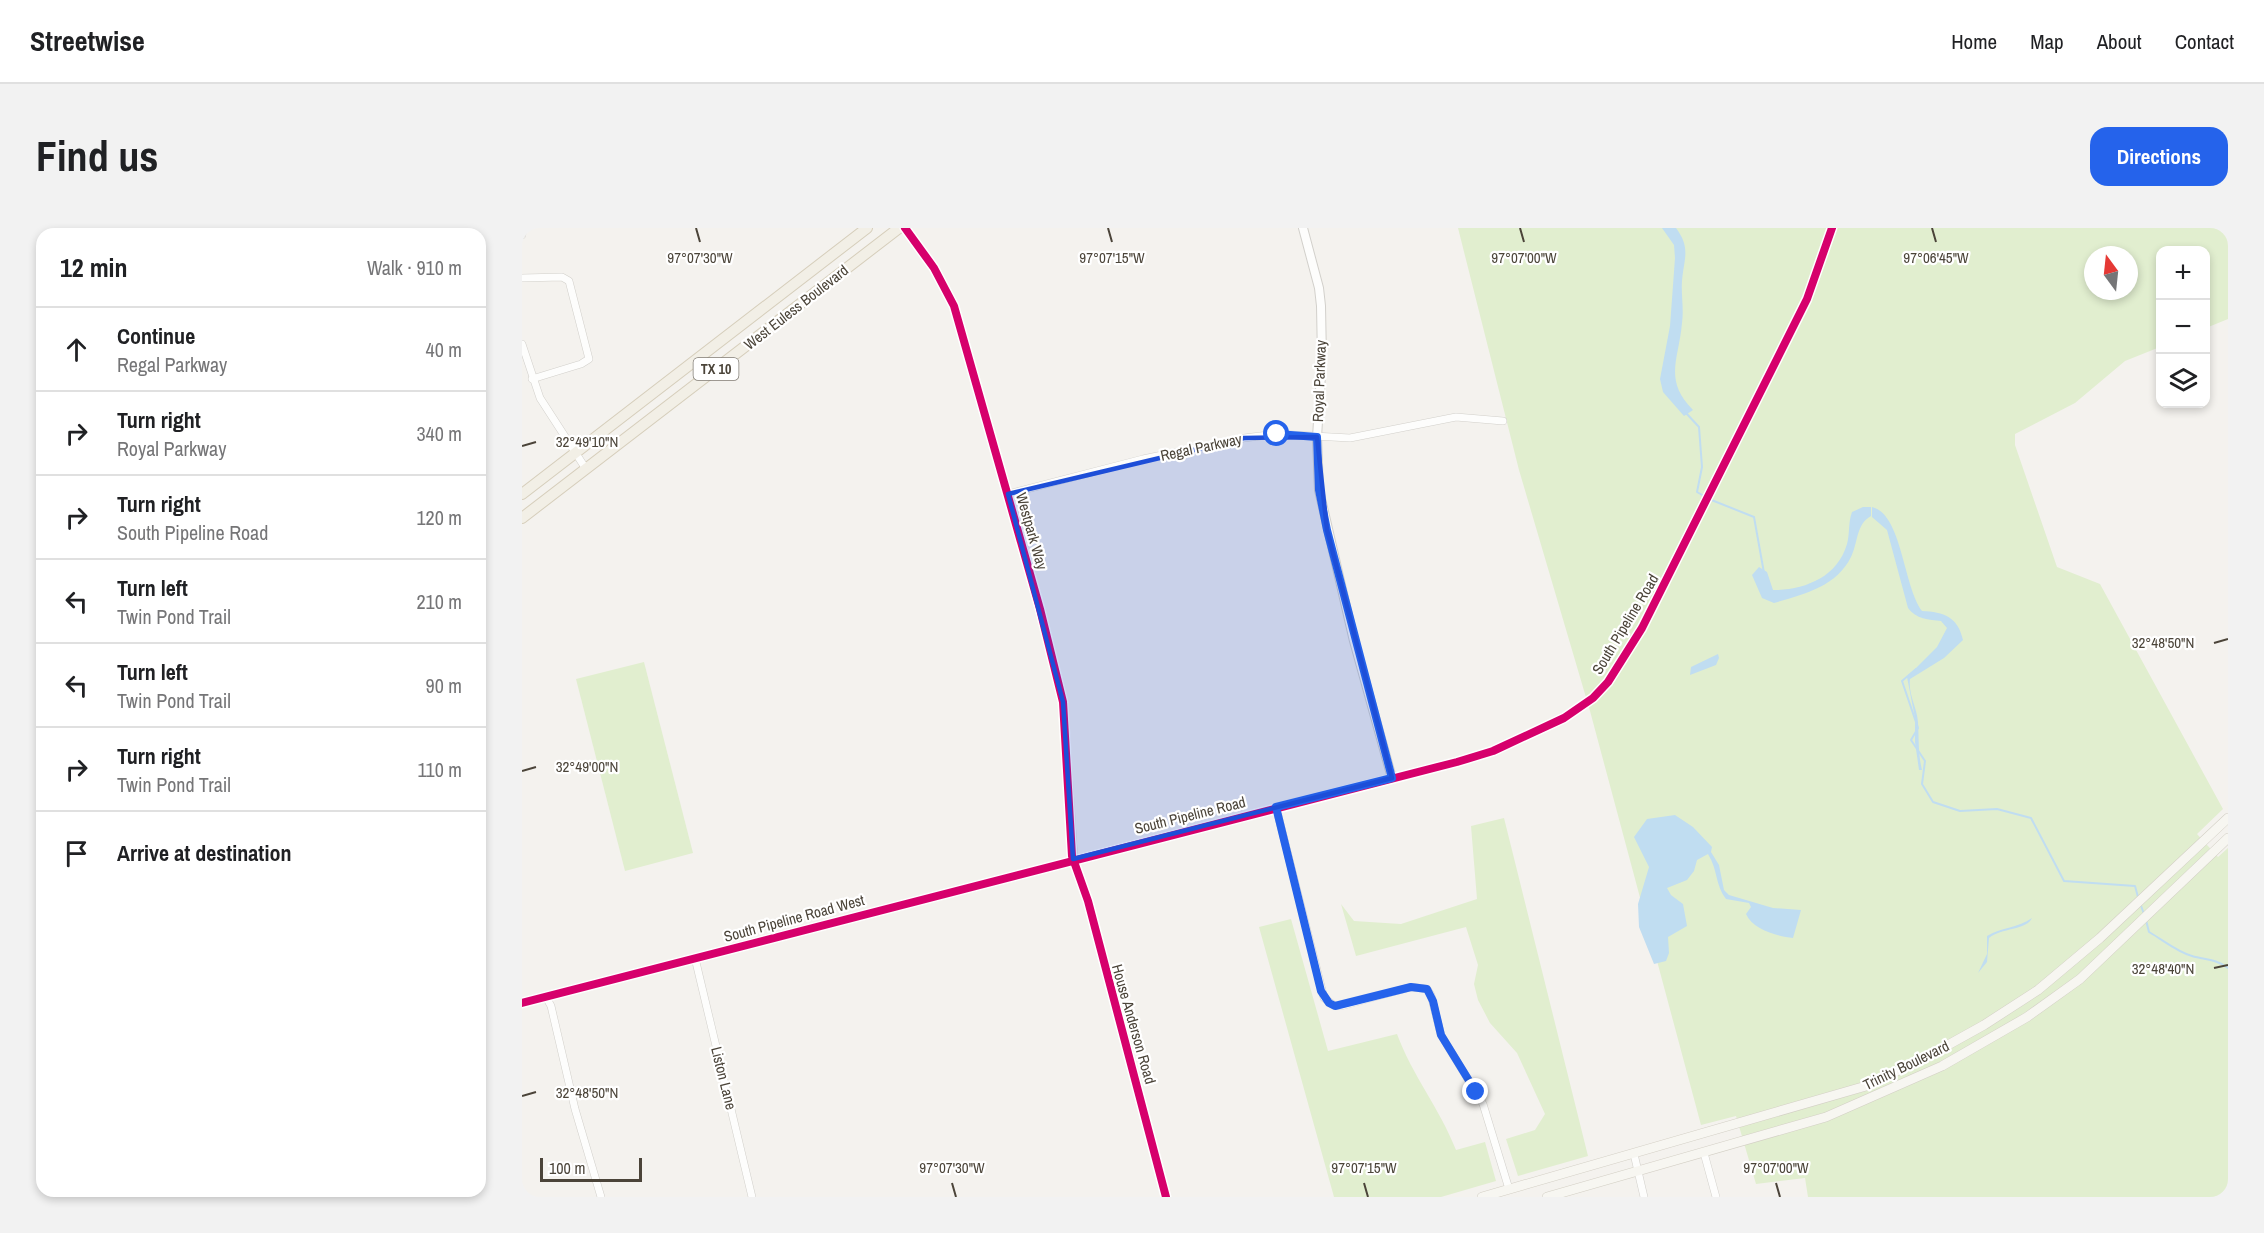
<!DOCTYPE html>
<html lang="en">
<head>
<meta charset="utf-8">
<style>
  body { margin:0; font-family:"Archivo Narrow",sans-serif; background:#f2f2f2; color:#202124 }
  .controls { position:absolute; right:18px; top:18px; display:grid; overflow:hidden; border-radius:12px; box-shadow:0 3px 9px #0003 }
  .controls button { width:54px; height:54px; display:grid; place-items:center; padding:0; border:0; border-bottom:2px solid #e0e0e0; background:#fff; color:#202124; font:30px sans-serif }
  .compass { position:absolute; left:1562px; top:18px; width:54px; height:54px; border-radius:50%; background:#fff; box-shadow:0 3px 9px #0003; rotate:345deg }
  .scale { position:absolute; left:18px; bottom:15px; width:102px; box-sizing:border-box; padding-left:6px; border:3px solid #4b4439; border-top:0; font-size:16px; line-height:21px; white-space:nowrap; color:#4b4439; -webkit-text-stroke:4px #fff; paint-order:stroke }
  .stop { position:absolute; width:18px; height:18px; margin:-14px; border:4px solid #2563eb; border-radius:50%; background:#fff }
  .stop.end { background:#2563eb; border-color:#fff; box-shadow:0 2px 6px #0008 }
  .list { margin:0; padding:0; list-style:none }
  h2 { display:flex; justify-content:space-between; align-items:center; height:78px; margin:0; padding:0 24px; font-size:26px }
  h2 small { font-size:20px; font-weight:400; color:#757577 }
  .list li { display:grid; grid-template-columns:39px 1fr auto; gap:18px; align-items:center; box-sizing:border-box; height:84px; padding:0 24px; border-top:2px solid #e0e0e0 }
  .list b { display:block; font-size:22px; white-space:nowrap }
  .list p { margin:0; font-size:20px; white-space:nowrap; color:#757577 }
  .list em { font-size:20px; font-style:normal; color:#757577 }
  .icon { flex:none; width:33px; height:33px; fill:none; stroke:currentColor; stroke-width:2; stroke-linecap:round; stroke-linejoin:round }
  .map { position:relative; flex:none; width:1706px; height:969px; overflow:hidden; border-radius:18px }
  header { display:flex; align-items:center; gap:36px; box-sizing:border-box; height:84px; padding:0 30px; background:#fff; border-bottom:2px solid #e0e0e0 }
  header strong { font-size:28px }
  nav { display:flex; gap:33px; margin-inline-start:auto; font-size:21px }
  .intro { display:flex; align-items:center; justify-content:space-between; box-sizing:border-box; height:144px; padding:0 36px }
  h1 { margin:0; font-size:42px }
  .button { padding:15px 27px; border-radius:18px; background:#2563eb; color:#fff; font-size:21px; font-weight:700 }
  main { display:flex; gap:36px; padding:0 36px }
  aside { flex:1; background:#fff; border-radius:18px; box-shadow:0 3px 9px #0003 }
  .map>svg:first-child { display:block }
  .green { fill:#e1eecf; fill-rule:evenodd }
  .water { fill:#c0ddf1 }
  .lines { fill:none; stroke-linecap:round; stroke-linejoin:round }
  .stream { stroke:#c0ddf1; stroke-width:2 }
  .minor-casing { stroke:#d2d0cb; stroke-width:8 }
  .tertiary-casing { stroke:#d2d0cb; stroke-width:10 }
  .secondary-casing { stroke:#d3cfc5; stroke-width:10 }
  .primary-casing { stroke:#d6cebb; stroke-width:12 }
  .minor { stroke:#fdfdfc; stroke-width:7 }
  .tertiary { stroke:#fdfdfc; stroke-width:8 }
  .secondary { stroke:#f7f6f1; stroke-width:9 }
  .primary { stroke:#f2efe6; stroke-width:10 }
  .cycleway-casing { stroke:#fff; stroke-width:11 }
  .cycleway { stroke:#d6006c; stroke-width:8 }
  .route { stroke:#2563eb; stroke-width:8 }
  .marked { fill:#1d4ed8; fill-opacity:0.2; stroke:#1d4ed8; stroke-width:4.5; stroke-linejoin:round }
  .ticks { fill:none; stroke:#4b4439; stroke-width:2 }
  .labels { text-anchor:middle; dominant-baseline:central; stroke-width:4.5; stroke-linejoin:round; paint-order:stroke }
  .shield { fill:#fff; stroke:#817c74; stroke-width:1.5 }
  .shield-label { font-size:14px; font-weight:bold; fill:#4b4439 }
  .street-label { font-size:15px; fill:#4b4439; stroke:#fff }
  .ticks-label { font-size:15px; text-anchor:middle; fill:#4b4439; stroke:#fff; stroke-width:4.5; stroke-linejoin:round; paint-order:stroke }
</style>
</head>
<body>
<header>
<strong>Streetwise</strong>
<nav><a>Home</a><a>Map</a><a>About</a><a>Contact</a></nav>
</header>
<div class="intro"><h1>Find us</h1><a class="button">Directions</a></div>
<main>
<aside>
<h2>12 min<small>Walk · 910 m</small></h2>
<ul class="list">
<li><svg class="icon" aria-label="ahead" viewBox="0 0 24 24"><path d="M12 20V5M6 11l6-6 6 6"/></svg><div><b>Continue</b><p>Regal Parkway</p></div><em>40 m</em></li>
<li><svg class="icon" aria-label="right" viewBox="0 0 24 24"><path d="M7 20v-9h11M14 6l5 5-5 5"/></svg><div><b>Turn right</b><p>Royal Parkway</p></div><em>340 m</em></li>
<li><svg class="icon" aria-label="right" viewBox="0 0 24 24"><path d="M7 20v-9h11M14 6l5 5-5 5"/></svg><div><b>Turn right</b><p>South Pipeline Road</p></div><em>120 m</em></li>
<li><svg class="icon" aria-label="left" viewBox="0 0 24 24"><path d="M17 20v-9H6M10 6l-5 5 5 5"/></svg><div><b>Turn left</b><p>Twin Pond Trail</p></div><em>210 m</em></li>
<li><svg class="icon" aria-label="left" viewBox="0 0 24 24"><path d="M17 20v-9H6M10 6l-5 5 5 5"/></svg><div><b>Turn left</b><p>Twin Pond Trail</p></div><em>90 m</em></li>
<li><svg class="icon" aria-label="right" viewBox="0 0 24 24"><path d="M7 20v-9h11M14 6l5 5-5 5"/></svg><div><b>Turn right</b><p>Twin Pond Trail</p></div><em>110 m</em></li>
<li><svg class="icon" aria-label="arrive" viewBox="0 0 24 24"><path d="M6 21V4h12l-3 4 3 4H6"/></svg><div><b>Arrive at destination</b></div></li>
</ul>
</aside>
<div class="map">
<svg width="1706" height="969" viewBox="0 0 1706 969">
  <rect width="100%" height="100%" fill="#f4f2ee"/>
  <g class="green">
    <path d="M936,0H1706V91L1684,100V22H1638V119L1603,133L1553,175L1493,206V217L1535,339L1578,356L1701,581L1675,606L1696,629L1706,620V969H1286L1283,950L1234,956L1214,888L1179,897L1068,483L997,242ZM1571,27H1607V63H1571Z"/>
    <polygon points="122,434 171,625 103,643 54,451"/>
    <polygon points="982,590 1066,928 996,948 984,911 1013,902 1023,886 995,825 968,795 956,772 952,756 956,737 944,699 834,728 819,676 832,693 879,696 955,671 949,598"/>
    <path d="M769,691L806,823L875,806C890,847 918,881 934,922L963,914L974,953L919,969H812L737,699Z"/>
  </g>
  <g class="water">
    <path d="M1140,0H1154C1169,20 1162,30 1160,53C1159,67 1162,81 1160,95C1157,131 1141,152 1171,182L1162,188L1141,164L1138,151L1148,98L1153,30L1152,17Z"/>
    <path d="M1341,279H1349V288C1334,296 1336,315 1329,329C1314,359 1282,366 1252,375L1240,370L1230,347L1237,339L1245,344L1251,362C1282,362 1315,350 1325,316C1328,305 1326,295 1330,284Z"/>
    <path d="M1350,279C1380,286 1381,357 1400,383C1422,384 1436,389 1441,412L1422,430L1388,451C1386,466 1395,479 1396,494C1397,511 1396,526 1400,542H1397L1393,514V490L1385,449L1415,419L1425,400L1419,393C1407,392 1394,391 1386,380L1365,302L1350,289Z"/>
    <polygon points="1196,426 1197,430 1194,437 1168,447 1169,439"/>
    <path d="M1153,587L1171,599L1190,619L1189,624L1197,637L1202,662L1207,667L1251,680L1279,682L1271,710C1255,708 1231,702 1224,686L1229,679L1227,675L1204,671C1193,657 1196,642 1186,626L1175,632L1172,643L1165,652L1145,660L1149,667L1161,676L1165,698L1146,709L1147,725L1144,733L1132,736L1117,699L1116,676L1127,639L1112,609L1125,591Z"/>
    <path d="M1510,690C1505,702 1479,700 1467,710L1465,734L1456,745L1465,726V708C1480,699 1496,700 1510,690Z"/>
  </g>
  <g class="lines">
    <g class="stream">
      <polyline points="1164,185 1177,199 1180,239 1175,264 1182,268"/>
      <polyline points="1187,271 1232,289 1242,345"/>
      <polyline points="1287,357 1299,352"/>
      <polyline points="1394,441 1380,453 1396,500 1389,512 1403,533 1400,556 1411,574 1438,583 1475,581 1509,590 1542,653 1613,658 1616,669"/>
      <polyline points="1618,675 1622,686"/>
      <path d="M1624,692L1627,704C1641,712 1655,724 1670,728C1683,732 1695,731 1706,740"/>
    </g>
    <defs>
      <g id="minor">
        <polyline points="0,7 1,0"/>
        <polyline points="0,50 40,49 47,53 67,131 59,136 10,151"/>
        <polyline points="0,116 18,170 64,241"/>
        <polyline points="486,266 621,231 722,210 755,206 828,210 934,189 981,193"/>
        <polyline points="754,579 802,770 813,778 819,778 889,759 905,761 909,767 919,807 961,876 987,961"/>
        <polyline points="551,631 566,673 644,969"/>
        <polyline points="173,730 230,969"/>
        <polyline points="24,769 29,778 53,881 79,969"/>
        <polyline points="1182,925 1194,969"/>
        <polyline points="1112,926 1122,969"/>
      </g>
      <g id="tertiary">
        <polyline points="383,0 412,40 432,78 518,381 541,474 551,631"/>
        <polyline points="781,0 797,60 799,78 800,131 795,209 797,262 832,413 870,550"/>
        <polyline points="0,775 935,534 971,523 1042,490 1071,470 1086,454 1120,400 1258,125 1285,71 1310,0"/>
      </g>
      <g id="secondary">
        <polyline points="960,969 1344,858 1408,827 1462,797 1516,762 1578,710 1706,590"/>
        <polyline points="1025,969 1304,889 1420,838 1505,789 1558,751 1706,610"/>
      </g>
      <g id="primary">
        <polyline points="0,266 345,0"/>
        <polyline points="0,290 377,0"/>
      </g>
    </defs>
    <use href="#minor" class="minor-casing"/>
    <use href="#tertiary" class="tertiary-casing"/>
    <use href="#secondary" class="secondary-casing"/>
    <use href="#primary" class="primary-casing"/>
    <use href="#minor" class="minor"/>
    <use href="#tertiary" class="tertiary"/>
    <use href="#secondary" class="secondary"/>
    <use href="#primary" class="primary"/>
    <defs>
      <g id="cycleway">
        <polyline points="383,0 412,40 432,78 518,381 541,474 550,628 566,673 644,969"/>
        <polyline points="0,775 935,534 971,523 1042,490 1071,470 1086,454 1120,400 1258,125 1285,71 1310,0"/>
      </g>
    </defs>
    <use href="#cycleway" class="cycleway-casing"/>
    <use href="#cycleway" class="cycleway"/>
  </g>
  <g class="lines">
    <polyline class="route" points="755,206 795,209 797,262 805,302 870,550 754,579 799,763 807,775 813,778 889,759 905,761 911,773 919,807 954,864"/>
  </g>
  <path class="marked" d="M795,209L805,302L870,550L551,631L541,474L486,266L722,210Z"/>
  <path class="ticks" d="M174,0L178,14M586,0L590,14M998,0L1002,14M1410,0L1414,14M0,218L14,214M1692,415L1706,411M0,543L14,539M1692,740L1706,737M0,868L14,864M430,955L434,969M842,955L846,969M1254,955L1258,969"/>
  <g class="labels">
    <rect class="shield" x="171.5" y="130" width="45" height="22" rx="4.5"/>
    <g class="shield-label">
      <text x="194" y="141">TX 10</text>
    </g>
    <g class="street-label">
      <text transform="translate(274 79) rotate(-38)">West Euless Boulevard</text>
      <text transform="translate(797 153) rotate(-88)">Royal Parkway</text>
      <text transform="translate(679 219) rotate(-12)">Regal Parkway</text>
      <text transform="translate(510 303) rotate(74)">Westpark Way</text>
      <text transform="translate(1103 396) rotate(-59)">South Pipeline Road</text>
      <text transform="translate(668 587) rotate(-14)">South Pipeline Road</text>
      <text transform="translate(272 690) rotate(-15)">South Pipeline Road West</text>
      <text transform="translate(612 796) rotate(74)">House Anderson Road</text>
      <text transform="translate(1384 837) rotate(-26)">Trinity Boulevard</text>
      <text transform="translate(202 850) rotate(76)">Liston Lane</text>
    </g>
  </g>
  <g class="ticks-label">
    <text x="178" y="35">97°07'30"W</text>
    <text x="590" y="35">97°07'15"W</text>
    <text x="1002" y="35">97°07'00"W</text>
    <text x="1414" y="35">97°06'45"W</text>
    <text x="65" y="219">32°49'10"N</text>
    <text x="1641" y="420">32°48'50"N</text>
    <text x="65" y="544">32°49'00"N</text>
    <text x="1641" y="746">32°48'40"N</text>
    <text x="65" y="870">32°48'50"N</text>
    <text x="430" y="945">97°07'30"W</text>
    <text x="842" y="945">97°07'15"W</text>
    <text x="1254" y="945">97°07'00"W</text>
  </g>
</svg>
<div class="controls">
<button>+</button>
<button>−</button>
<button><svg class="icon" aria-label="layers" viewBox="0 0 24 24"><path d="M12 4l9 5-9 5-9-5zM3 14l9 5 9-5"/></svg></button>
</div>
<svg class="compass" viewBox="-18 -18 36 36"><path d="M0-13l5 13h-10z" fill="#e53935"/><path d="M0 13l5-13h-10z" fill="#757577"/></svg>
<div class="scale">100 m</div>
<div class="stop" style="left:755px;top:206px"></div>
<div class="stop end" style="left:954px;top:864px"></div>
</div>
</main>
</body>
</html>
